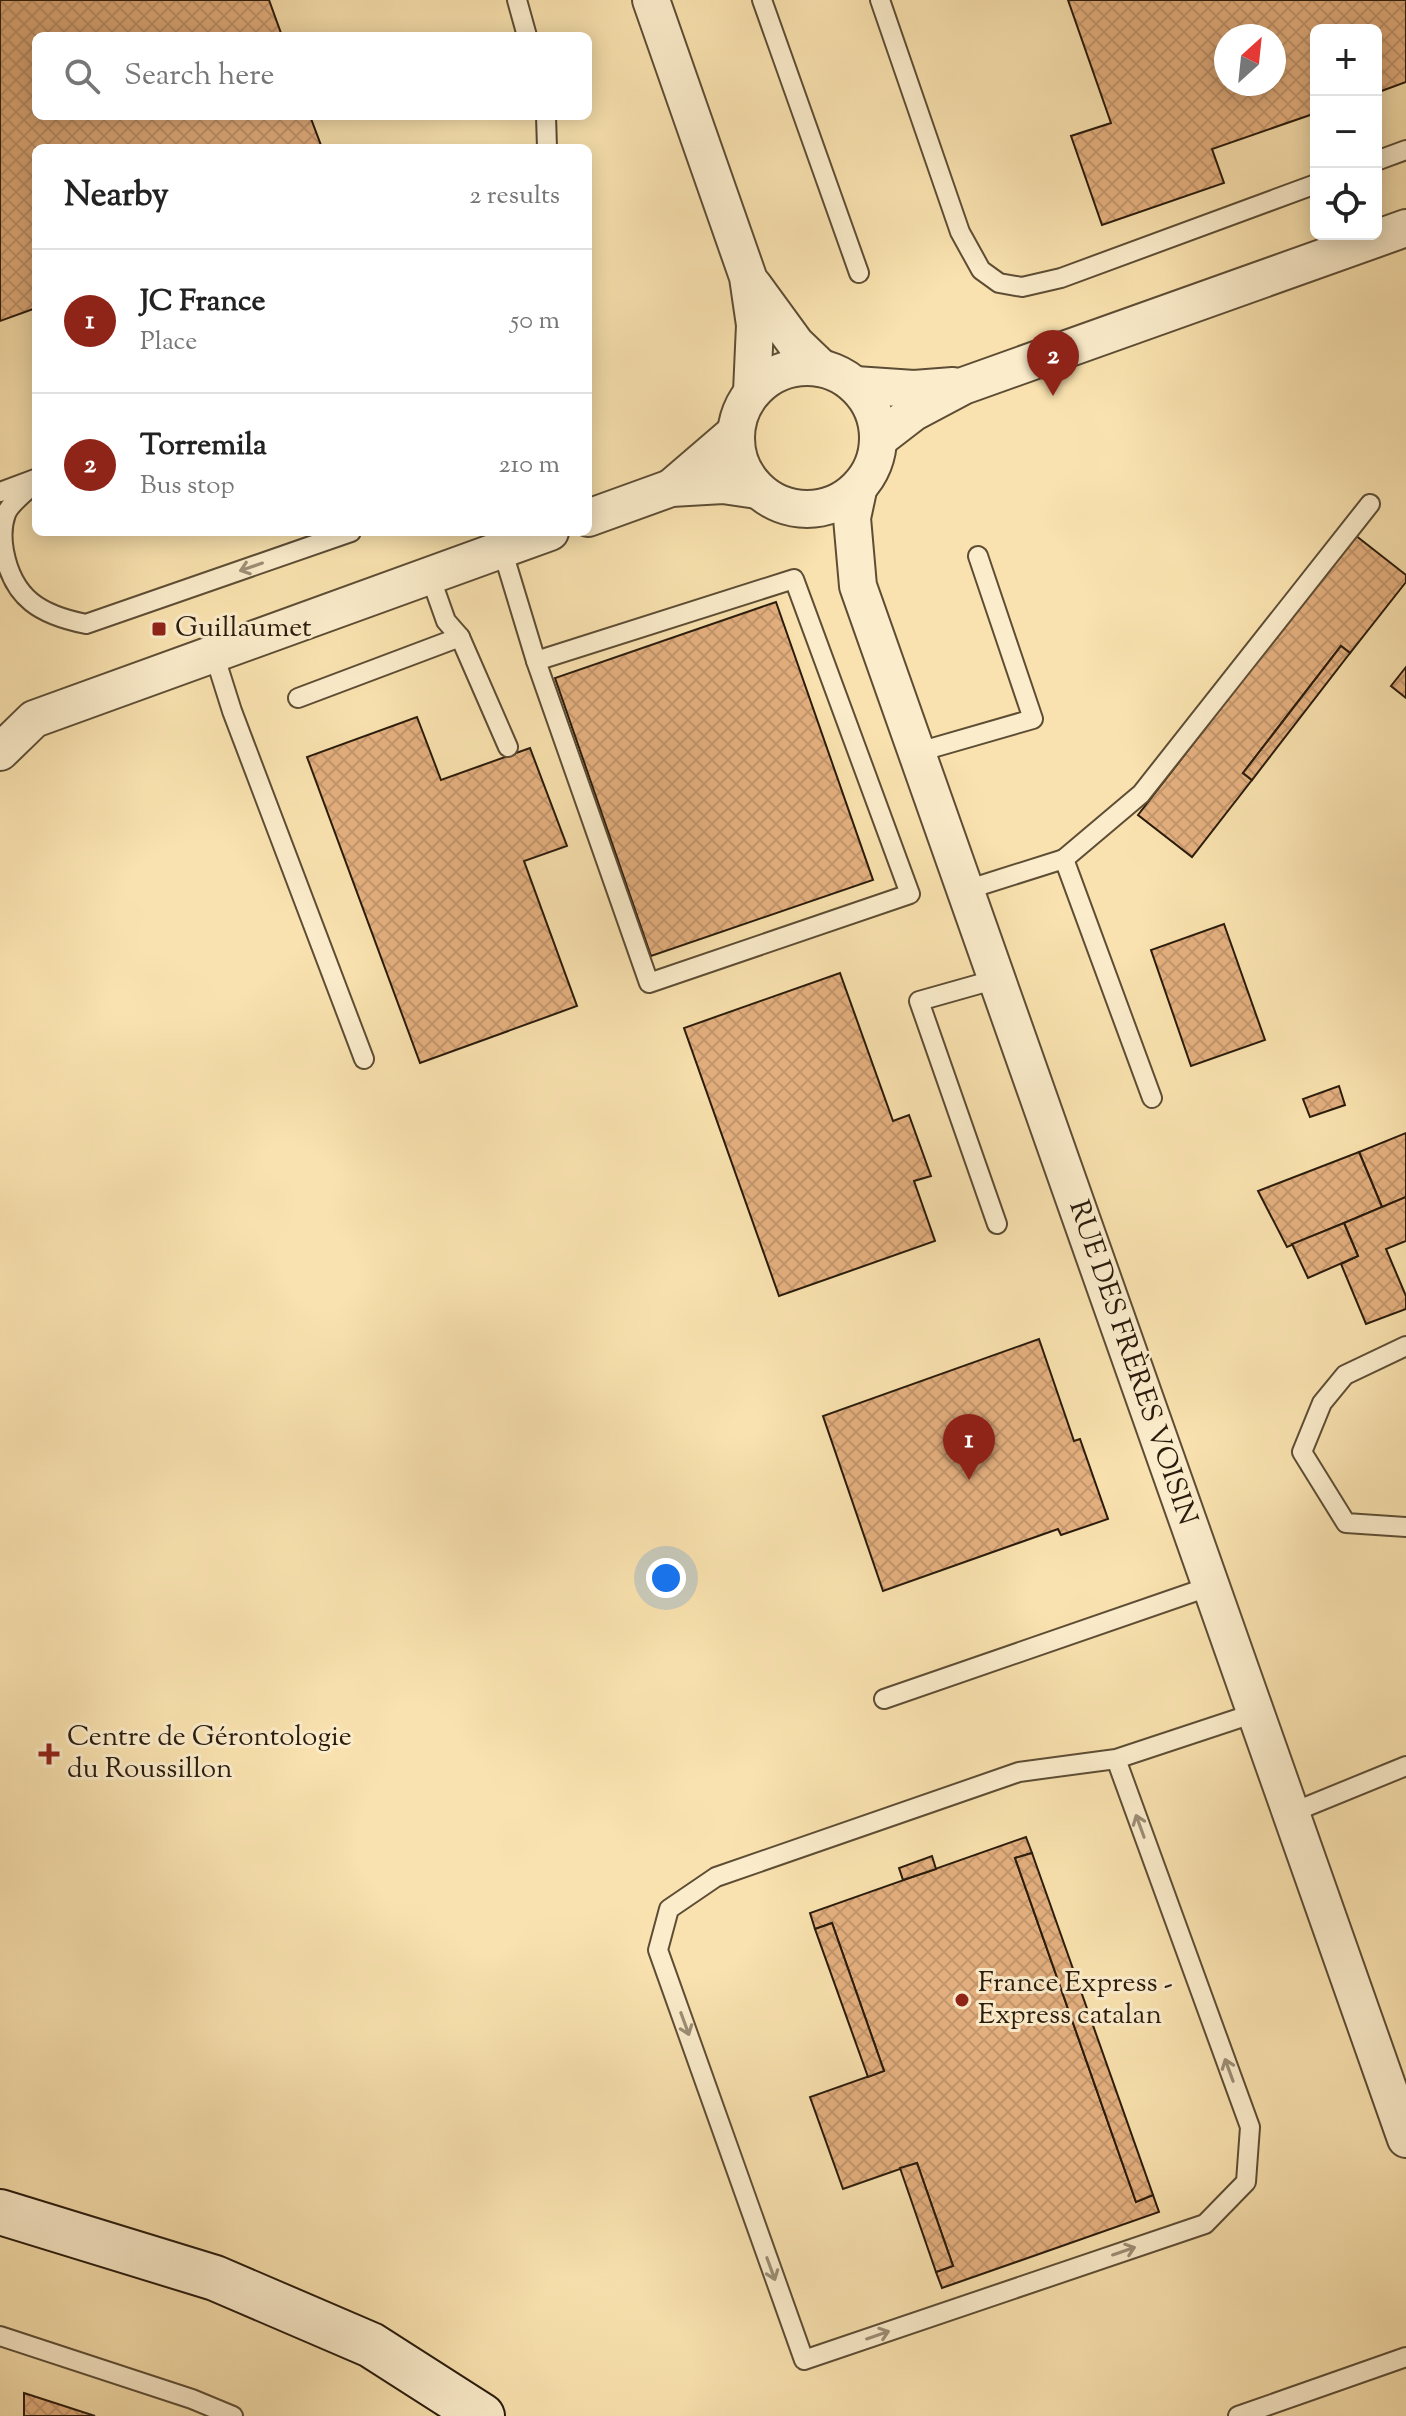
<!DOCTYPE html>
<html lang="en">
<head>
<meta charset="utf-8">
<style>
  body { margin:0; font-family:"Sorts Mill Goudy",serif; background:#f2f2f2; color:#222 }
  .controls { position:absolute; right:24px; top:24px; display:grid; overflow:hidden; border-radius:12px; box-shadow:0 4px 20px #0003 }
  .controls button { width:72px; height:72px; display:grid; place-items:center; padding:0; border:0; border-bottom:2px solid #e0e0e0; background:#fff; color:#222; font:40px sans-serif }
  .compass { position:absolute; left:1214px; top:24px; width:72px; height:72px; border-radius:50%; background:#fff; box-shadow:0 4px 20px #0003; rotate:27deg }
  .you { position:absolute; left:666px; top:1578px; width:28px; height:28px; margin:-20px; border:6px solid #fff; border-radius:50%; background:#1a73e8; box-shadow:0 0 0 12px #1a73e833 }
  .badge { display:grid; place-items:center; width:52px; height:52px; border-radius:50%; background:#8f2418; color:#fff; font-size:26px; font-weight:700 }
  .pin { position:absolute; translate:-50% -66px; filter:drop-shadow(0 2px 4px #0008) }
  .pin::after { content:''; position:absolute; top:42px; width:28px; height:24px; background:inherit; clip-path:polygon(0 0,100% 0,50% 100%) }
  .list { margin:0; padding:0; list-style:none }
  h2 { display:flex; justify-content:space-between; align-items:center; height:104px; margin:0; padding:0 32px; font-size:34px }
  h2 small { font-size:26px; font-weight:400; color:#767676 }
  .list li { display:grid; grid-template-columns:52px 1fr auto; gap:24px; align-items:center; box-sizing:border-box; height:144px; padding:0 32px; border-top:2px solid #e0e0e0 }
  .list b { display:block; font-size:30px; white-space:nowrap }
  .list p { margin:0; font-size:26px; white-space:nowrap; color:#767676 }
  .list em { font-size:26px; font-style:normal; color:#767676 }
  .icon { flex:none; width:44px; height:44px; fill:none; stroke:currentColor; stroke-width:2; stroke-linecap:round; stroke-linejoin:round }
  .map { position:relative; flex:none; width:1406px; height:2416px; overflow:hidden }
  .search { position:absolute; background:#fff; box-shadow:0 4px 20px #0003; left:32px; top:32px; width:560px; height:88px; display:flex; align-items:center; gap:20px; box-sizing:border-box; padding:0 28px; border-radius:12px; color:#767676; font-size:30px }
  .panel { position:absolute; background:#fff; box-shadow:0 4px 20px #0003; left:32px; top:144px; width:560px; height:392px; border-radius:12px }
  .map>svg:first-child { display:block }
  .building { fill:url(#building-cross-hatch); stroke:#291b0c; stroke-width:2; fill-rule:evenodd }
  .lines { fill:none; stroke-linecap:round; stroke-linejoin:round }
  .lane-casing { stroke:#5d4d35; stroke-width:22 }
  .street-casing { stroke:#5d4d35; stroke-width:40 }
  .secondary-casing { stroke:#291b0c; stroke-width:48 }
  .lane { stroke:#fbeccb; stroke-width:18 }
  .street { stroke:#fbeccb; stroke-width:36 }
  .secondary { stroke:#fbeccb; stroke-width:44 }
  .oneway { stroke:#9c8e75 }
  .poi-dot { fill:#8f2418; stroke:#fbeccb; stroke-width:3 }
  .labels { text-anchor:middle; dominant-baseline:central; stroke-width:6; stroke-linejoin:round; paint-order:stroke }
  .poi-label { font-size:28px; fill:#291b0c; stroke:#fbeccb; text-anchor:start }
  .street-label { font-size:28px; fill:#291b0c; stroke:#fbeccb }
</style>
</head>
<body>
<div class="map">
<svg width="1406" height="2416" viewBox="0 0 1406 2416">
  <defs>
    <pattern id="building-cross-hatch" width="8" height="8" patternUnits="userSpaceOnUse" patternTransform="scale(2)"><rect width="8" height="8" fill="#e5b07f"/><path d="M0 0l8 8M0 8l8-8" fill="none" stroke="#c4976d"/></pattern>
  </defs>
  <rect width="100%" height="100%" fill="#f9e2af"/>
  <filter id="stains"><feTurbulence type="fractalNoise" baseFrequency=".0025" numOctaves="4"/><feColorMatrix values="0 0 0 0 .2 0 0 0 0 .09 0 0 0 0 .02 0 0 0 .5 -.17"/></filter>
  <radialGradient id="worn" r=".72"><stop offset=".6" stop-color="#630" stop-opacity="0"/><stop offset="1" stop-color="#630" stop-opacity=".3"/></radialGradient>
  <g class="building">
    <polygon points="0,0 269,0 282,36 36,36 36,116 310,116 322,148 36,148 36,308 0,321"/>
    <path d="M1068,0H1406V82L1376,93V30H1316V113L1212,149L1224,183L1102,225L1071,136L1111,123ZM1226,36H1274V84H1226Z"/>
    <polygon points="1355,535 1406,575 1406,582 1350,653 1341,646 1243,773 1252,780 1192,857 1138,815"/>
    <polygon points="776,602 873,880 651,956 555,678"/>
    <polygon points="1341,646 1350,653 1252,780 1243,773"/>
    <polygon points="1406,667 1406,698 1391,686"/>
    <polygon points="417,717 441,780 530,748 567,846 524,861 577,1006 420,1063 307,757"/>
    <polygon points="1224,924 1265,1040 1191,1066 1151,950"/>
    <polygon points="840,973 893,1121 909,1115 931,1176 914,1181 935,1241 779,1296 684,1028"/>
    <polygon points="1339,1086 1345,1105 1310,1117 1303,1099"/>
    <polygon points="1406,1133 1406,1197 1382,1207 1359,1152"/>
    <polygon points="1359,1152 1382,1207 1287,1247 1258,1191"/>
    <polygon points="1406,1197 1406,1241 1386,1249 1406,1296 1406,1309 1366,1324 1341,1264 1358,1256 1344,1223"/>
    <polygon points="1344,1223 1358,1256 1308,1278 1292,1244"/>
    <polygon points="1039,1339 1074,1441 1080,1439 1108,1519 1061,1535 1058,1529 883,1591 823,1416"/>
    <polygon points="1026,1837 1032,1853 1015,1858 1136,2202 1153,2195 1159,2212 942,2288 936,2272 953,2266 917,2163 843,2189 810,2097 884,2071 832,1923 815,1929 810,1913"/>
    <polygon points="1032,1853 1153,2195 1136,2202 1015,1858"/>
    <polygon points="932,1856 936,1869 903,1880 899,1868"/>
    <polygon points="832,1923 884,2071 868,2077 815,1929"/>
    <polygon points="917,2163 953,2266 936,2272 900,2168"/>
    <polygon points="24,2393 95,2416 24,2416"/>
  </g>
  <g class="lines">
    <defs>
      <g id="lane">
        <polyline points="517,0 527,36"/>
        <polyline points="762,0 859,273"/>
        <polyline points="880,0 960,232 981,270 999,283 1022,287 1061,278 1316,184"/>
        <polyline points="546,116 547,148"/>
        <polyline points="1376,161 1406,150"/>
        <path d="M36,482C27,491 10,503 6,514C2,525 2,540 4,551C13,599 41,615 86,624L351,532"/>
        <polyline points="0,492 35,479"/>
        <polyline points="502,549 536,661"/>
        <polyline points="430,576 446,621 460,637"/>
        <polygon points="794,579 910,894 649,983 536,661"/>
        <polyline points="214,654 232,711 364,1059"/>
        <polyline points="298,698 460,637 508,747"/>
        <polyline points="915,753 1033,719 978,556"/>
        <polyline points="1064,859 1141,794 1370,504"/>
        <polyline points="966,890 1064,859 1152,1098"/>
        <polyline points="997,979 919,1001 997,1224"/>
        <polyline points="1406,1346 1345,1375 1322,1403 1302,1452 1346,1523 1406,1527"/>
        <polyline points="884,1699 1211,1586"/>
        <polyline points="1116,1759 1250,2127 1246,2182 1205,2224 804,2360 658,1950 669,1909 716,1877 1019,1772 1116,1759 1255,1713"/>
        <polyline points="1291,1813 1406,1766"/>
        <polyline points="0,2336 192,2399 233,2416"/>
        <polyline points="1238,2416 1406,2357"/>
      </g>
      <g id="street">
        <polyline points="651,0 748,277 755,325 752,392"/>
        <polyline points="753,285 796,344 821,368"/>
        <circle cx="807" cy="438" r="71"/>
        <polyline points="855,385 914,389 953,386"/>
        <polyline points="879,439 914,412 963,386 1406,228"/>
        <polyline points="671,488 735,433"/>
        <polyline points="858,490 852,518 858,586 1406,2139"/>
        <polyline points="588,518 671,488 723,485 757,490"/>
        <polyline points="0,752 34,719 550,532"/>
      </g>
      <polyline id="secondary" points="0,2212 215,2278 371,2345 482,2416"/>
    </defs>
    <use href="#lane" class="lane-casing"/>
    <use href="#street" class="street-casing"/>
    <use href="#secondary" class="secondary-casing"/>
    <use href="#lane" class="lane"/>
    <use href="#street" class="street"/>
    <use href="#secondary" class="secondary"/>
  </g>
  <defs><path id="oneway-shaft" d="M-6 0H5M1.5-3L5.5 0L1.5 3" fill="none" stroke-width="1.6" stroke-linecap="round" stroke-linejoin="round" transform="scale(2)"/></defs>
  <g class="oneway">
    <use href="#oneway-shaft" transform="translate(251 567) rotate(161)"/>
    <use href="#oneway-shaft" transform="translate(1140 1826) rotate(-110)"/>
    <use href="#oneway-shaft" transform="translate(685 2024) rotate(70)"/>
    <use href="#oneway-shaft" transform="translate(1229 2070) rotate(-110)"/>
    <use href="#oneway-shaft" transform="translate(1124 2251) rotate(-19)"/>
    <use href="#oneway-shaft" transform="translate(771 2269) rotate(70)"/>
    <use href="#oneway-shaft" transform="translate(878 2335) rotate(-19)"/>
  </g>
  <g class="poi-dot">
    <rect x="151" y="621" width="16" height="16" rx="4"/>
    <path d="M45 1742h8v8h8v8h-8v8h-8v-8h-8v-8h8z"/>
    <circle cx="962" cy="2000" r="8"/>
  </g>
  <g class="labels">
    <g class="poi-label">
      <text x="175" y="629">Guillaumet</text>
      <text x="67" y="1738">Centre de Gérontologie<tspan x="67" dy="32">du Roussillon</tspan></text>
      <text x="978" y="1984">France Express -<tspan x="978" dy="32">Express catalan</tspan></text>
    </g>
    <g class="street-label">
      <text transform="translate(1132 1363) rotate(71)">RUE DES FRÈRES VOISIN</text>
    </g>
  </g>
  <rect width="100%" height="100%" filter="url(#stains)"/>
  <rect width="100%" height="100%" fill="url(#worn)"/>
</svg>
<div class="controls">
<button>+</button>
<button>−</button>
<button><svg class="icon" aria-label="locate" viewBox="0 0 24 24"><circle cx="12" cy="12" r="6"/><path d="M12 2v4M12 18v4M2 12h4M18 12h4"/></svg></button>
</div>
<svg class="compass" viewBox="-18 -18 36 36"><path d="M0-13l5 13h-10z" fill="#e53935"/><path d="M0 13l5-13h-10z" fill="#767676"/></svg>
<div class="you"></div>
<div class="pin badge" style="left:969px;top:1480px">1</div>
<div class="pin badge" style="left:1053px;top:396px">2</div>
<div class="search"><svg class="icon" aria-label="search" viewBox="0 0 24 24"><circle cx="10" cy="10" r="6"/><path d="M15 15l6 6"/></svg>Search here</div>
<section class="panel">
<h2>Nearby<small>2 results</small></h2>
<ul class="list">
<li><span class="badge">1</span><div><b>JC France</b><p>Place</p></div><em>50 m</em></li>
<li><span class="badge">2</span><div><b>Torremila</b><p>Bus stop</p></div><em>210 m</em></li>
</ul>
</section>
</div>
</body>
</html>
